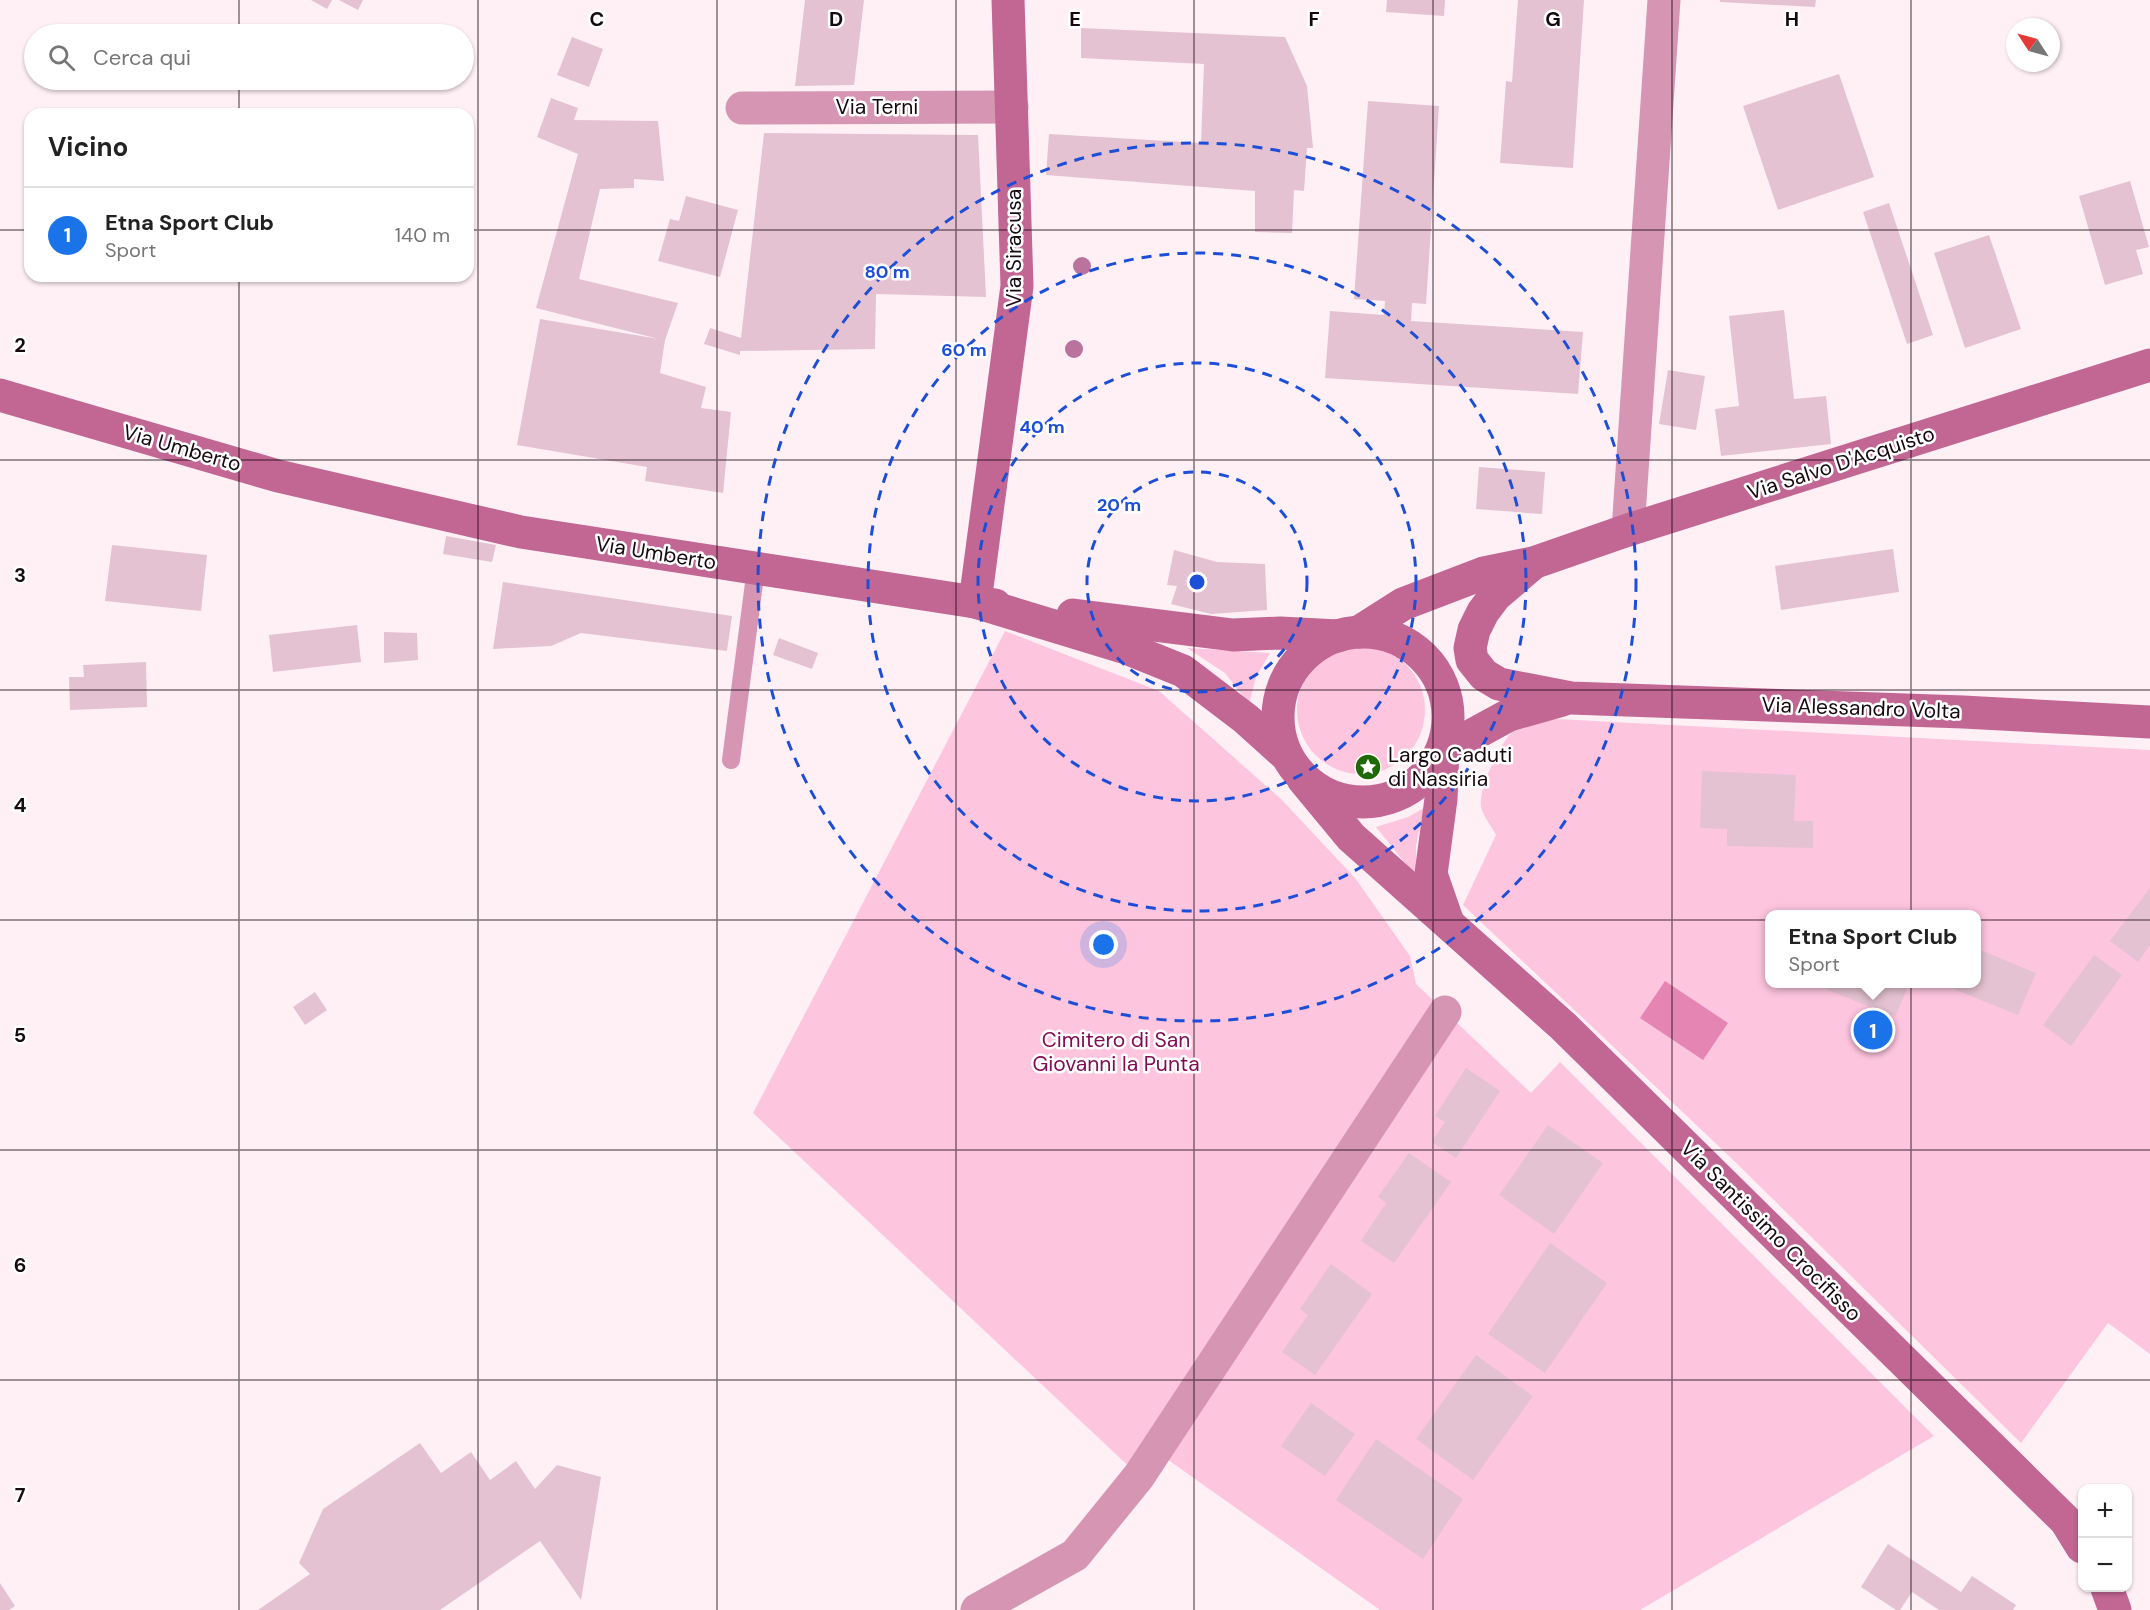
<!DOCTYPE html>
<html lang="it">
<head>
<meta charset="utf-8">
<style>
  body { margin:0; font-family:"DM Sans",sans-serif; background:#f2f2f2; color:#222 }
  .controls { position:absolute; right:18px; bottom:18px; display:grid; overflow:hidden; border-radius:12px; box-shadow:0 2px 4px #0004 }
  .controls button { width:54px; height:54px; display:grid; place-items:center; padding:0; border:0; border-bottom:2px solid #e0e0e0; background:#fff; color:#222; font:30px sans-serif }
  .compass { position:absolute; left:2006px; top:18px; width:54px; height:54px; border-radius:50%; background:#fff; box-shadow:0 2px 4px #0004; rotate:306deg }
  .you { position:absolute; left:1104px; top:945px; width:21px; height:21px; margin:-15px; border:4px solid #fff; border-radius:50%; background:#1a73e8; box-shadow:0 0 0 9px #1a73e833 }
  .badge { display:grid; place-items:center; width:39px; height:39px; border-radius:50%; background:#1a73e8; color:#fff; font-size:20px; font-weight:700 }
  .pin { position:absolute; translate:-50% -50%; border:3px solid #fff; box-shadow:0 2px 6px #0006 }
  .popup { position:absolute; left:1765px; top:910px; width:216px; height:78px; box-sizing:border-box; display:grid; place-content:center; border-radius:12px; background:#fff; filter:drop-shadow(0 2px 4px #0005); font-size:20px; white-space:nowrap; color:#767676 }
  .popup b { font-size:22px; color:#222 }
  .popup::after { content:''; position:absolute; left:50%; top:100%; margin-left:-12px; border:12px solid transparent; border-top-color:#fff }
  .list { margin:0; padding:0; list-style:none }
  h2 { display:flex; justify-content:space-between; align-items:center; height:78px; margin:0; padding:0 24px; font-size:26px }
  h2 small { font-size:20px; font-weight:400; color:#767676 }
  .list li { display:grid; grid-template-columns:39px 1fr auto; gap:18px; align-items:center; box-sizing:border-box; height:96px; padding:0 24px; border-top:2px solid #e0e0e0 }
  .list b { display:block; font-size:22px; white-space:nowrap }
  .list p { margin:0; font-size:20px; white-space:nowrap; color:#767676 }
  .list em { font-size:20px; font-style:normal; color:#767676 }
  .icon { flex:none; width:33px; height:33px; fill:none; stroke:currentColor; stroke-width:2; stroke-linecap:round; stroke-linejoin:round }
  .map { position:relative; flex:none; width:2150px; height:1610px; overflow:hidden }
  .search { position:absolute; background:#fff; box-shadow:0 2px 4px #0004; left:24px; top:24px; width:450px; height:66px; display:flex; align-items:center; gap:15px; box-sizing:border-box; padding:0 21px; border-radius:33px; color:#767676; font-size:22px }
  .panel { position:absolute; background:#fff; box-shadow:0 2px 4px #0004; left:24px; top:108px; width:450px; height:174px; border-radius:18px }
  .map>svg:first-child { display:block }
  .green { fill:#fec5df; fill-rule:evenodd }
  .water { fill:#e585b3 }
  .building { fill:#e5c2d1 }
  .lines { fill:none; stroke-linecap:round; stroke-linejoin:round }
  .lane { stroke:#d696b3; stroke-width:18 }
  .street { stroke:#d696b3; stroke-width:33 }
  .secondary { stroke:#c26694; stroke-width:33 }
  .tree { fill:#ba739d }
  .grid { fill:none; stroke:#160a10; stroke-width:1.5; stroke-opacity:0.55 }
  .ring { fill:none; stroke:#1d4ed8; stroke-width:3; stroke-dasharray:10 8 }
  .labels { text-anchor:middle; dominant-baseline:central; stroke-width:5; stroke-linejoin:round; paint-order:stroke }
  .street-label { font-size:21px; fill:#160a10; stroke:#fff }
  .poi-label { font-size:21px; fill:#160a10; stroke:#fff; text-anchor:start }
  .park-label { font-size:21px; fill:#820d55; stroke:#fff }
  .grid-label { font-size:20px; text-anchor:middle; font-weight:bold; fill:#160a10; stroke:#fff; stroke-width:5; stroke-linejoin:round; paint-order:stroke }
  .centre { fill:#1d4ed8; stroke:#fff; stroke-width:3 }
  .ring-label { font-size:18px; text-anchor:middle; font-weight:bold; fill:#1d4ed8; stroke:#fff; stroke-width:5; stroke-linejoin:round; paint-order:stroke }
</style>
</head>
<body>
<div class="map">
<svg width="2150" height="1610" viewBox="0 0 2150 1610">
  <rect width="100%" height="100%" fill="#fff0f6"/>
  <g class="green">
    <polygon points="1005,631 1159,691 1282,800 1355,878 1410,956 1416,984 1531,1093 1560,1062 1934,1436 1640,1610 1380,1610 1157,1452 1139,1476 753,1113"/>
    <circle cx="1361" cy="710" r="64"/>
    <polygon points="1187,648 1270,653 1256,677 1249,704 1225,673"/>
    <path d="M1557,719L2150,750V1354L2108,1323L2021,1443L1727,1154L1463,905L1496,835C1492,827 1483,816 1481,807C1478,789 1500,743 1513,731C1524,721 1543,721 1557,719ZM1770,914H1976V984H1770Z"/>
    <polygon points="1424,808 1416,845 1417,878 1376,827 1408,817"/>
  </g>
  <polygon class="water" points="1665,981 1728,1023 1703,1060 1640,1018"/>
  <g class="building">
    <polygon points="311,0 332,0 327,9"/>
    <polygon points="339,0 363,0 358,10"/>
    <polygon points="805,0 864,0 854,85 795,86"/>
    <polygon points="1387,0 1445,0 1444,16 1386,12"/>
    <polygon points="1518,0 1584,0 1573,168 1500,163 1506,81 1512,82"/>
    <polygon points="1720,0 1816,0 1815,7 1720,2"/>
    <polygon points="1081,28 1285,37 1307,86 1313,148 1307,148 1304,191 1294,190 1292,233 1255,232 1255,191 1046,175 1049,134 1201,143 1204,64 1081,58"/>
    <polygon points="572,37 603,49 589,87 557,75"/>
    <polygon points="1839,74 1874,177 1778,210 1743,106"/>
    <polygon points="551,98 578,108 574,120 658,121 664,181 634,179 634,188 600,189 579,279 678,303 665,340 660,373 706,387 701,408 731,412 723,493 645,481 647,467 517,445 540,319 659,339 536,308 578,154 537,137"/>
    <polygon points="1368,101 1439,106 1426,304 1412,303 1411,321 1583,332 1578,394 1325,378 1330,311 1384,315 1385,301 1354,299"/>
    <polygon points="764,133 978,135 986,297 876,294 875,349 740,351 740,355 704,344 710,328 741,338"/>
    <polygon points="2130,181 2149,247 2136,250 2143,274 2105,285 2079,196"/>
    <polygon points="686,196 738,210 720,277 658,261 670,219 679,221"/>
    <polygon points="1889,203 1933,335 1907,344 1863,212"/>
    <polygon points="1989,235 2021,329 1965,348 1934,253"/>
    <polygon points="1784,310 1794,399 1826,396 1831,444 1721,456 1715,409 1739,406 1729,316"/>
    <polygon points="1668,370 1705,376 1696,430 1659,424"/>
    <polygon points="1479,467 1545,472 1542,514 1476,509"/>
    <polygon points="446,536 496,545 492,562 443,554"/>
    <polygon points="112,545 207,555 201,611 105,601"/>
    <polygon points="1893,549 1899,592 1781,610 1775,566"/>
    <polygon points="1174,550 1217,562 1265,564 1267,610 1211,614 1171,604 1177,586 1167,585"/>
    <polygon points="503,582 732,616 727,651 581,633 551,646 493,649"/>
    <polygon points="357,625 361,662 273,672 269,635"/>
    <polygon points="384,632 417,633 418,660 384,663"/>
    <polygon points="779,638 818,653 812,669 773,655"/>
    <polygon points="146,662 147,707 70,710 69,677 84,677 83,665"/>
    <polygon points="1702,771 1796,775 1794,821 1813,821 1813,848 1727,846 1727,829 1700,828"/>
    <polygon points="2150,888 2150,945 2138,962 2110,941"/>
    <polygon points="1976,948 2036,973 2018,1015 1941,984 1976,984"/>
    <polygon points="2094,955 2122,975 2071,1046 2043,1025"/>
    <polygon points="1813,984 1909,984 1895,1017"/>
    <polygon points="315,992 327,1010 305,1025 293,1007"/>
    <polygon points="1466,1068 1500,1091 1456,1158 1432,1142 1445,1122 1435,1116"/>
    <polygon points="1548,1125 1603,1163 1554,1234 1499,1195"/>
    <polygon points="1409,1153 1451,1182 1394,1263 1361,1241 1386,1203 1378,1197"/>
    <polygon points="1550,1243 1607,1283 1545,1373 1488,1334"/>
    <polygon points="1331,1264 1372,1294 1315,1375 1282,1352 1308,1315 1300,1309"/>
    <polygon points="1476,1355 1533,1396 1473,1480 1416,1439"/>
    <polygon points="1311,1403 1355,1434 1325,1476 1281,1446"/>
    <polygon points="1376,1439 1463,1499 1423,1559 1336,1500"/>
    <polygon points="420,1443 441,1473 471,1452 490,1480 516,1461 535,1489 557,1465 601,1477 581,1600 540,1541 440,1610 258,1610 310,1574 299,1563 323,1509"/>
    <polygon points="1888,1544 1961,1592 1972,1576 2016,1605 2013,1610 1939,1610 1912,1592 1900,1610 1896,1610 1861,1587"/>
    <polygon points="0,1583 15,1606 9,1610 0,1610"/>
  </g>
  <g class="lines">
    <polyline class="lane" points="731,760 756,568"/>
    <g class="street">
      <polyline points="742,108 1012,107"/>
      <polyline points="1628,530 1664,0"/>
      <polyline points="977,1610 1075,1555 1139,1476 1445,1012"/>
    </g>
    <g class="secondary">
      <polyline points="0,395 278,476 521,532 975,602 1126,648 1183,671 1246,719 1286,755"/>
      <polyline points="1530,566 1495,596 1483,612 1474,630 1470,648 1472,660 1484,675 1499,684 1571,698 1963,712 2150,722"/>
      <polyline points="995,605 975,602 1017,286 1008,0"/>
      <polyline points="1073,615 1233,635 1280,633 1338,636"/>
      <polyline points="1359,632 1403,604 1484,573 1533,563 1628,530 2150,365"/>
      <circle cx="1363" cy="717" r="85"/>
      <polyline points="1303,779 1351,837 1563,1026 2066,1521 2082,1547"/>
      <polyline points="1447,920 1431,874 1441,799 1443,751 1509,715 1562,700"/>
      <polyline points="2107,1588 2115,1610"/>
    </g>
  </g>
  <g class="tree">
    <circle cx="1082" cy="266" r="9"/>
    <circle cx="1074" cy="349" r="9"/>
  </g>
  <path class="grid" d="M239,0V34M478,0V1610M717,0V1610M956,0V1610M1194,0V1610M1433,0V1610M1672,0V1610M1911,0V1610M239,80V114M0,230H30M468,230H2150M239,276V1610M0,460H2150M0,690H2150M0,920H2150M0,1150H2150M0,1380H2150"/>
  <g class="ring">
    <circle cx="1197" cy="582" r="110"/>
    <circle cx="1197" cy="582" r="219"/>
    <circle cx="1197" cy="582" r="329"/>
    <circle cx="1197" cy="582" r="439"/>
  </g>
  <defs>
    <symbol id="sight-disc" viewBox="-11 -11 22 22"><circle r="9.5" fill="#1f6907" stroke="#fff"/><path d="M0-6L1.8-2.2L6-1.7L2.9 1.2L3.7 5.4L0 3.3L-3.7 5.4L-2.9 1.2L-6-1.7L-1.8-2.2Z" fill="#fff"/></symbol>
  </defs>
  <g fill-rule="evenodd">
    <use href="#sight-disc" x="1353" y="752" width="30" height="30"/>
  </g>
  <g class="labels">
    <g class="street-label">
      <text x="877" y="107">Via Terni</text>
      <text transform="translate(1014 248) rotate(-90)">Via Siracusa</text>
      <text transform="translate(182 448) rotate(16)">Via Umberto</text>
      <text transform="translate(1841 463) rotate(-18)">Via Salvo D'Acquisto</text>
      <text transform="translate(656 553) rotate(9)">Via Umberto</text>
      <text transform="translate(1861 708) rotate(2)">Via Alessandro Volta</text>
      <text transform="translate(1771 1231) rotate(45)">Via Santissimo Crocifisso</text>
    </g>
    <g class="poi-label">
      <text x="1388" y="755">Largo Caduti<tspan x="1388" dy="24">di Nassiria</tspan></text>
    </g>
    <g class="park-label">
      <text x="1116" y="1040">Cimitero di San<tspan x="1116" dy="24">Giovanni la Punta</tspan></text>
    </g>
  </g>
  <g class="grid-label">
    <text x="597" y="26">C</text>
    <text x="836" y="26">D</text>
    <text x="1075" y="26">E</text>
    <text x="1314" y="26">F</text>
    <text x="1553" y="26">G</text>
    <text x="1792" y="26">H</text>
    <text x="20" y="352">2</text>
    <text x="20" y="582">3</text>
    <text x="20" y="812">4</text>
    <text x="20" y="1042">5</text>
    <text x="20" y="1272">6</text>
    <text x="20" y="1502">7</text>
  </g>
  <circle cx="1197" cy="582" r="9" class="centre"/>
  <g class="ring-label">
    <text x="887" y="278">80 m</text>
    <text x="964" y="356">60 m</text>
    <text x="1042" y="433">40 m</text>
    <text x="1119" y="511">20 m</text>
  </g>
</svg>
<div class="controls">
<button>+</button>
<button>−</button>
</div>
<svg class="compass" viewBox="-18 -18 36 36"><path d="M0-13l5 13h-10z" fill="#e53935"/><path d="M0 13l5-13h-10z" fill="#767676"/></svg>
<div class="you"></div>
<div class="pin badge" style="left:1873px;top:1030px">1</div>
<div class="popup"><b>Etna Sport Club</b>Sport</div>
<div class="search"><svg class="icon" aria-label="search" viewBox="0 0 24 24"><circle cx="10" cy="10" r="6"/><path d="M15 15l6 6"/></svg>Cerca qui</div>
<section class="panel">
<h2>Vicino<small></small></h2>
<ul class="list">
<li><span class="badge">1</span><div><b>Etna Sport Club</b><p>Sport</p></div><em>140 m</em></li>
</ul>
</section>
</div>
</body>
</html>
